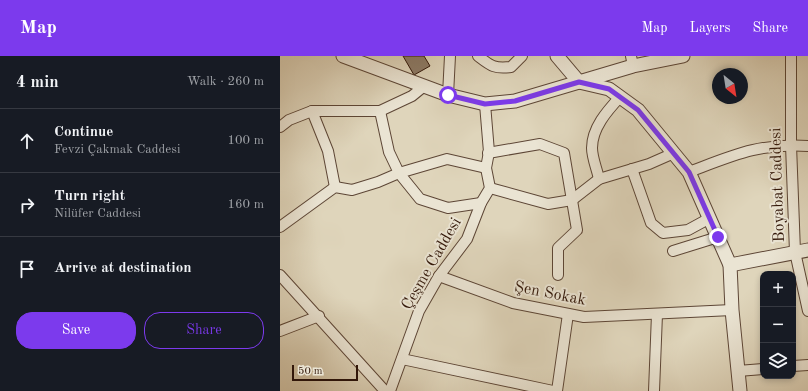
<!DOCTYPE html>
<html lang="en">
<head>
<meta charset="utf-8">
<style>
  body { margin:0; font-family:"Old Standard TT",serif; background:#20242c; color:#f1f3f6 }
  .controls { position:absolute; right:12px; bottom:12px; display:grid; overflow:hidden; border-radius:8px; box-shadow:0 2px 6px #0003 }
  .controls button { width:36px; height:36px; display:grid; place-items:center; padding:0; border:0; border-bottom:1px solid #363941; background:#171b24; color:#f1f3f6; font:20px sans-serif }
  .compass { position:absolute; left:432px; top:12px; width:36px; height:36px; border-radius:50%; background:#171b24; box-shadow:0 2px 6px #0003; rotate:150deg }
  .scale { position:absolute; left:12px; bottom:10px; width:66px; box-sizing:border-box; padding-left:4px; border:2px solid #321709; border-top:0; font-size:11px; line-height:14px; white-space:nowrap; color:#321709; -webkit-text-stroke:3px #eae4d3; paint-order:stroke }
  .stop { position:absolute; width:12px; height:12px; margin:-9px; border:3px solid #7c3aed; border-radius:50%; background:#fff }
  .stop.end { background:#7c3aed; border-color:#fff; box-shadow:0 1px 4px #0008 }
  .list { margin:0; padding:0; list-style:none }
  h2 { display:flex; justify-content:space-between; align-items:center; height:52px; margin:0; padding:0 16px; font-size:17px }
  h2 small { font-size:13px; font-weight:400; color:#9ea1a6 }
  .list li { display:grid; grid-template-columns:26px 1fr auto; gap:12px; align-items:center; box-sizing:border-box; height:64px; padding:0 16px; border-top:1px solid #363941 }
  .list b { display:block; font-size:15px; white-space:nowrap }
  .list p { margin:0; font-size:13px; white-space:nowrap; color:#9ea1a6 }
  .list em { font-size:13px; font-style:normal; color:#9ea1a6 }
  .actions { display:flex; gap:8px; padding:12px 16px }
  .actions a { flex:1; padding:9px 0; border:1px solid #7c3aed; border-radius:16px; text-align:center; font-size:14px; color:#7c3aed }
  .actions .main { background:#7c3aed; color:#fff }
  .icon { flex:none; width:22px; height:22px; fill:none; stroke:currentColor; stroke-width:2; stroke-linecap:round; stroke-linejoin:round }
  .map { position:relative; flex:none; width:528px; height:335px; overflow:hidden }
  header { display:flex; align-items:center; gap:24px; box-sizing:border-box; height:56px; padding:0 20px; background:#7c3aed; color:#fff }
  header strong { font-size:19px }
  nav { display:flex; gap:22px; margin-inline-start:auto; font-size:14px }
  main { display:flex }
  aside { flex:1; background:#171b24 }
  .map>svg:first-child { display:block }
  .building { fill:#8c7a66; stroke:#321709 }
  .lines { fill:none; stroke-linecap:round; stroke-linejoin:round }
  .minor-casing { stroke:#5d4636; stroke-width:12 }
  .tertiary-casing { stroke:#5d4636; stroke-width:15 }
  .minor { stroke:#eae4d3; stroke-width:10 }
  .tertiary { stroke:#eae4d3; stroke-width:13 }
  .route { stroke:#7c3aed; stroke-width:5 }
  .labels { text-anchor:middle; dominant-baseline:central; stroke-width:4; stroke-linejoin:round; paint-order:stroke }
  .street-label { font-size:16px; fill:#321709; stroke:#eae4d3 }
</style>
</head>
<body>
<header>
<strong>Map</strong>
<nav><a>Map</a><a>Layers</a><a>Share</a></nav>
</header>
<main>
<aside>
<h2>4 min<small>Walk · 260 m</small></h2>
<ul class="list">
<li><svg class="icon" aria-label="ahead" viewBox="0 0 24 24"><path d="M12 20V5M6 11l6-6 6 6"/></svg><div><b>Continue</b><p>Fevzi Çakmak Caddesi</p></div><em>100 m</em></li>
<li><svg class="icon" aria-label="right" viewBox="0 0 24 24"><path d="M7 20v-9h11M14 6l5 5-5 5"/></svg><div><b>Turn right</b><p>Nilüfer Caddesi</p></div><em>160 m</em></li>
<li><svg class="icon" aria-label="arrive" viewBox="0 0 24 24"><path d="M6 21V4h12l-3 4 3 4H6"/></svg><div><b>Arrive at destination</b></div></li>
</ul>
<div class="actions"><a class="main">Save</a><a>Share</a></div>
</aside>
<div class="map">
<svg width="528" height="335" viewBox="0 0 528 335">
  <rect width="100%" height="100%" fill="#dfd5bb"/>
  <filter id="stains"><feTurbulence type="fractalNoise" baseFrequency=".005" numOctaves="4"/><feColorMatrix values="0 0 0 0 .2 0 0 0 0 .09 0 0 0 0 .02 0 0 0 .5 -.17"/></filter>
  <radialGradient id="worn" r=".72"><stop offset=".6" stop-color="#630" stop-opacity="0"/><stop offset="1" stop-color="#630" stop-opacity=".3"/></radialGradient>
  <polygon class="building" points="123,0 144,0 150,10 134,19"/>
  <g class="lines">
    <defs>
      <g id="minor">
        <path d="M198,0C211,10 214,13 231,11L242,0"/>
        <polyline points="351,0 353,10"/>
        <polyline points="511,0 511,89 515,196 528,255"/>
        <polyline points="168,39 170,0"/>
        <polyline points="32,55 48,95 55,131"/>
        <polyline points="100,55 109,96 119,117 140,143 168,152 201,147"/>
        <polyline points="0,71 9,64 32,55 100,55 132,40 143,31"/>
        <polyline points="208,97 260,88 284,97 297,174 278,192 278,219"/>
        <polyline points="352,113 371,167 383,177 408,174 430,162"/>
        <path d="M409,116C454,99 479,87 528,90"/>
        <path d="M319,123C317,113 312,102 312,92C312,72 327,55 340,41"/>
        <polyline points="210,132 268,148 292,144 319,123 369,108 394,97"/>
        <polyline points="0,171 55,131 72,134 98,126 119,117 167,103 206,112"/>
        <polyline points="393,195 438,181"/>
        <polyline points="0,219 105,335"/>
        <polyline points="159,220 233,247 304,261 452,254"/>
        <polyline points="0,275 39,260"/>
        <polyline points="122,303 273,335"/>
        <polyline points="513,310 528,309"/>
        <polyline points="458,315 483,313"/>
        <polyline points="110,335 139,255 159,220 187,183 201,147 210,132 206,112 209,96 205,48"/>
        <polyline points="277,335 288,258"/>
        <polyline points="374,335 377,258"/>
      </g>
      <g id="tertiary">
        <polyline points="63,0 168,39 205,48 235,45 353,10 403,0"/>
        <polyline points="277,0 299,26 329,33 358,54 409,116 450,209 452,254 460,335"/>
        <polyline points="450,209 528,194"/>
      </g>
    </defs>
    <use href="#minor" class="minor-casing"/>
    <use href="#tertiary" class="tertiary-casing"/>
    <use href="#minor" class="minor"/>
    <use href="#tertiary" class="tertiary"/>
  </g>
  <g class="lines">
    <polyline class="route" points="168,39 205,48 235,45 299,26 329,33 358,54 409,116 438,181"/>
  </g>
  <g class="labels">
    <g class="street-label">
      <text transform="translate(498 129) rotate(-92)">Boyabat Caddesi</text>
      <text transform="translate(152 208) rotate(-60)">Çeşme Caddesi</text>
      <text transform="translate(270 238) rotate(11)">Şen Sokak</text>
    </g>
  </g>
  <rect width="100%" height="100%" filter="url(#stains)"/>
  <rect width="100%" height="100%" fill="url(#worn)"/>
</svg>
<div class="controls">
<button>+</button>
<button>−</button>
<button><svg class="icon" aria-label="layers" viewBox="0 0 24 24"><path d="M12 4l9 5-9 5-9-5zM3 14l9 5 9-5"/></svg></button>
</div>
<svg class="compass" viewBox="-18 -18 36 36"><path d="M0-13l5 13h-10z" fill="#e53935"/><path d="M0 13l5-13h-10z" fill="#9ea1a6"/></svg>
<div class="scale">50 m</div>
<div class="stop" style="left:168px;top:39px"></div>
<div class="stop end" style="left:438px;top:181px"></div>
</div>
</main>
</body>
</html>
